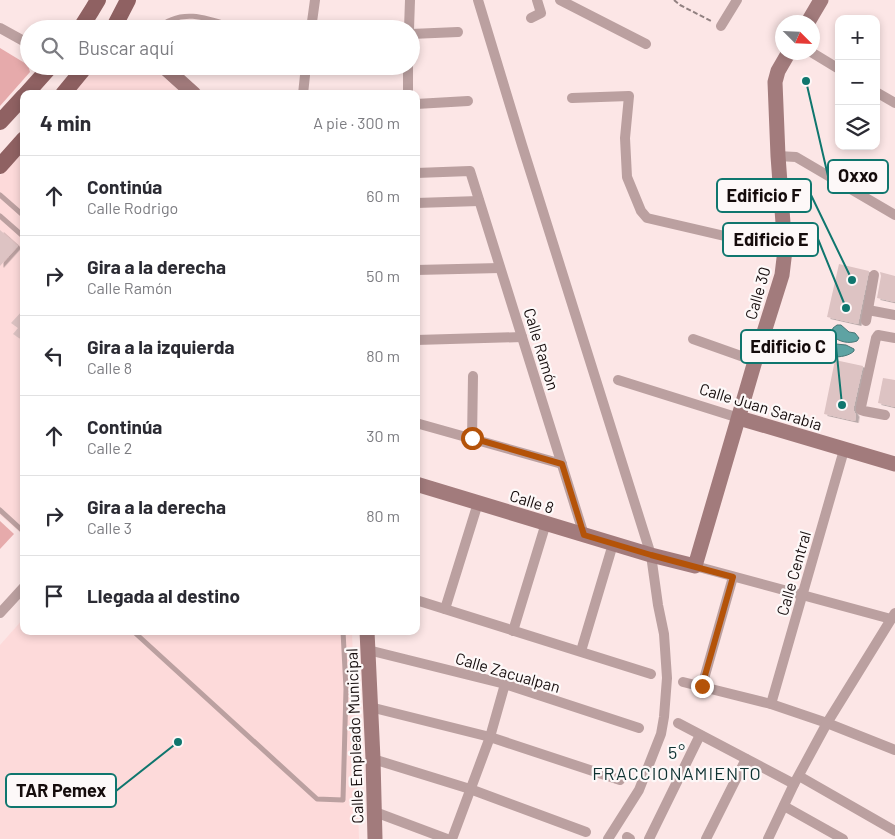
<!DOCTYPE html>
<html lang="es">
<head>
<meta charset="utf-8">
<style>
  body { margin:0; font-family:Barlow,sans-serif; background:#f7f7f7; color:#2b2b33 }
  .controls { position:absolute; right:15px; top:15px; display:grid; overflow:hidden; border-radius:10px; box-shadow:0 2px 8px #0003 }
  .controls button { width:45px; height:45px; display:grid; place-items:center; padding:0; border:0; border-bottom:1px solid #e1e1e2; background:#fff; color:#2b2b33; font:25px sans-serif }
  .compass { position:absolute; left:775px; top:15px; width:45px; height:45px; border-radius:50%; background:#fff; box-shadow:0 2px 8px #0003; rotate:114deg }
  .stop { position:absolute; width:15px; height:15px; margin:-11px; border:4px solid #b45309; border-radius:50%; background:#fff }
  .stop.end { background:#b45309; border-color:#fff; box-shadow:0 1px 5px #0008 }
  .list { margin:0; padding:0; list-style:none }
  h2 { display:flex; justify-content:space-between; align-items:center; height:65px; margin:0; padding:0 20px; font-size:21px }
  h2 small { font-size:16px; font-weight:400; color:#7c7c81 }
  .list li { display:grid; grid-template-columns:32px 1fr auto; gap:15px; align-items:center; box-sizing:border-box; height:80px; padding:0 20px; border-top:1px solid #e1e1e2 }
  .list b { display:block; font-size:19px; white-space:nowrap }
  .list p { margin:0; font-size:16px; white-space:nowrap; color:#7c7c81 }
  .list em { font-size:16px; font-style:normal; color:#7c7c81 }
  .icon { flex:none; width:28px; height:28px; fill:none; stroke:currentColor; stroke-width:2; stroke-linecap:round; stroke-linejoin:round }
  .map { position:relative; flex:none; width:895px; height:839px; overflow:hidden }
  .search { position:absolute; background:#fff; box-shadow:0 2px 8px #0003; left:20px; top:20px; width:400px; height:55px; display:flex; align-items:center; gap:12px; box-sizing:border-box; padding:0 18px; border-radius:28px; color:#7c7c81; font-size:19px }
  .panel { position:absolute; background:#fff; box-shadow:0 2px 8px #0003; left:20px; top:90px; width:400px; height:545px; border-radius:10px }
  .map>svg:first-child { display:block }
  .built { fill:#fddada }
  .green { fill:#e6aaab }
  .water { fill:#5ea3a3; stroke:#487676 }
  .building { fill:#ddc3c3; filter:url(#shadow) }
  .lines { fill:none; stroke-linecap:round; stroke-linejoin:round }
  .path { stroke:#918181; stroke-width:2; stroke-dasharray:5 2.5; stroke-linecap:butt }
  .lane { stroke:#bba0a0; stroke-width:5 }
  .street { stroke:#bba0a0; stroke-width:10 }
  .secondary { stroke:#a27b7c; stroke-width:15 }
  .primary { stroke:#8f6162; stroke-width:16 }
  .route { stroke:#b45309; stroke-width:6 }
  .labels { text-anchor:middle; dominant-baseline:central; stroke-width:4.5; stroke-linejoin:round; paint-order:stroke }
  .street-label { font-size:16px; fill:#150c0c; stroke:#fdf8f8 }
  .neighbourhood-label { font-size:18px; letter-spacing:1px; fill:#0d3131; stroke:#fdf8f8 }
  .leader { fill:none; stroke:#0f766e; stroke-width:2 }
  .callout-dot { fill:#0f766e; stroke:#fdf8f8; stroke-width:2 }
  .callout { fill:#fdf8f8; stroke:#0f766e; stroke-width:2 }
  .callout-label { font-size:18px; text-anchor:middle; font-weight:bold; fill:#150c0c }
</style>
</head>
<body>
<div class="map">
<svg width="895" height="839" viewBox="0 0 895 839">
  <defs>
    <filter id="shadow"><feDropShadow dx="3.5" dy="2" stdDeviation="0" flood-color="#0004"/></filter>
  </defs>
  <rect width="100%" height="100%" fill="#fce6e6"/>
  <g class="built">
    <polygon points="93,66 151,66 183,94 69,94"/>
    <polygon points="24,148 24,536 0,515 0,176"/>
    <polygon points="24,618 24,631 352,631 359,839 0,839 0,645"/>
  </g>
  <g class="green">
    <polygon points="0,48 28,65 30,72 0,106"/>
    <polygon points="0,521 14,534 0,549"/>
  </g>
  <g class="water">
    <path d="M837,325H841L849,332L855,333L859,338L857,341C849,344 840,342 834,337L832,332L833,328Z"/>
    <path d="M836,344L846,345L854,349V351C849,356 840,357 834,357L831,349Z"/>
  </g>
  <g class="building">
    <polygon points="0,230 18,246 0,266"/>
    <polygon points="839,264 869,271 858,324 827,317"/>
    <polygon points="880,272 895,276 895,302 877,298 881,276"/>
    <polygon points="24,309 24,333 19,338 13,334 18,328 11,323"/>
    <polygon points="835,360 863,366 854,406 854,411 856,415 855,421 824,414"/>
    <polygon points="883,378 895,380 895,407 878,403"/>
  </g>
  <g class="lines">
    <polyline class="path" points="674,0 680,5 713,22"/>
    <g class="lane">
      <path d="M157,29C179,8 206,17 231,26"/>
      <polyline points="213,66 218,70"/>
      <polyline points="0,195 24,216"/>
      <polyline points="0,216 24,237"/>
      <polyline points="0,510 24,532"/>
      <polyline points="133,631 317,799 343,800 346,689 343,631"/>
    </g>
    <g class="street">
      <polyline points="478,0 522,145 651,555 658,605 664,634 667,678 664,717 661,734 639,790 608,839"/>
      <polyline points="560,0 646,44"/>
      <polyline points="531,18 541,13 537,0"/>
      <polyline points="721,26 737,0"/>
      <polyline points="0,28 29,44"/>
      <polyline points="311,29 315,0"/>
      <polyline points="409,29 410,0"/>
      <polyline points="411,34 458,32"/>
      <polyline points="811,52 839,69"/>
      <polyline points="876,92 895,103"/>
      <polyline points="303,94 306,66"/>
      <polyline points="408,94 408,66"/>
      <polyline points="572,98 629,96 625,138 627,177 641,211 647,218 785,250"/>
      <polyline points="416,104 468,101"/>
      <polyline points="778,156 796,157 895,215"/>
      <polyline points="416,173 470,171 584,535"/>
      <polyline points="416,203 479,201"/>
      <polyline points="416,270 500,268"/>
      <polyline points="868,310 895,315"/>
      <polyline points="866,321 874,275"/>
      <polyline points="693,339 755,361"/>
      <polyline points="416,340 522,337"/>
      <polyline points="618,380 739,418"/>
      <polyline points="885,415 864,411 861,410 861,407 876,338 878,335 895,338"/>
      <polyline points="416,423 562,464"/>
      <polyline points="472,439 473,376"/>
      <polyline points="695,566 891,619"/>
      <polyline points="416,600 651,674"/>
      <polyline points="445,609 478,503"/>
      <polyline points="0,613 24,587"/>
      <polyline points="513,631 546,523"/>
      <polyline points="368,650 505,684 639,728"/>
      <polyline points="581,651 613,544"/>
      <polyline points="683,682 771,704 827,723 895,750"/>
      <polyline points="702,686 733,577"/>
      <polyline points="771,704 844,450"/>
      <polyline points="370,707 490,737 620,780"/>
      <polyline points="678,723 794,784"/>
      <polyline points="373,759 470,789 586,832"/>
      <polyline points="799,776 895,831"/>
      <polyline points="784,806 843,839"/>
      <polyline points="375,812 447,839"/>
      <polyline points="627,837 630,839"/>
      <polyline points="452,839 490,737 505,684"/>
      <polyline points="649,839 700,735"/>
      <polyline points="706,839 746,759"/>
      <polyline points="768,839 794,784 827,723 895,613"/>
    </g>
    <g class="secondary">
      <polyline points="808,22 821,0"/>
      <polyline points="163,66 194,94"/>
      <polyline points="739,418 895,464"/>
      <polyline points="416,484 651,555 695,566 755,361 782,275 785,250 778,156 775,82 778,71 789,52"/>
      <polyline points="367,631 373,759 375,839"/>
    </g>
    <g class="primary">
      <polyline points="80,29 92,10 98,0"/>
      <polyline points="113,29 128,0"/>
      <polyline points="26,94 51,66"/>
      <polyline points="63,94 86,66"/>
      <polyline points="0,122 24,96"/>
      <polyline points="0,166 24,139"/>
    </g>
  </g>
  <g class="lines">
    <polyline class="route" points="472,438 562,464 584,535 651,555 733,577 702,686"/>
  </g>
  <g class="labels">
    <g class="street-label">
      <text transform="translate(757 293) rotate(-74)">Calle 30</text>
      <text transform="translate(542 349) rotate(73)">Calle Ramón</text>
      <text transform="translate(761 406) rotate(17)">Calle Juan Sarabia</text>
      <text transform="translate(532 501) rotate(17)">Calle 8</text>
      <text transform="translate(793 573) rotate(-74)">Calle Central</text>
      <text transform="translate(508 672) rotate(16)">Calle Zacualpan</text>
      <text transform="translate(354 736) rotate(-92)">Calle Empleado Municipal</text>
    </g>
    <g class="neighbourhood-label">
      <text x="677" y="752">5°<tspan x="677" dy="21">FRACCIONAMIENTO</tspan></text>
    </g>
  </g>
  <path class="leader" d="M806 81L828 176M852 280L811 195M846 308L818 239M842 405L836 346M178 742L116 791"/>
  <g class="callout-dot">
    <circle cx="806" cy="81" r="5"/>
    <circle cx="852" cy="280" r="5"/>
    <circle cx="846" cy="308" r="5"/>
    <circle cx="842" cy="405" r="5"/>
    <circle cx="178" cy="742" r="5"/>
  </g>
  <g class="callout">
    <rect x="828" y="160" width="60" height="33" rx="5"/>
    <rect x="717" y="179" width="94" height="33" rx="5"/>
    <rect x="723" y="223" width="95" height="33" rx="5"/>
    <rect x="741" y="330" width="95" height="33" rx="5"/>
    <rect x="6" y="774" width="110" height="33" rx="5"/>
  </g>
  <g class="callout-label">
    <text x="858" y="182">Oxxo</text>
    <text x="764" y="202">Edificio F</text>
    <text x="771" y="246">Edificio E</text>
    <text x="788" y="353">Edificio C</text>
    <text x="61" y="797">TAR Pemex</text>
  </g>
</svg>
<div class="controls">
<button>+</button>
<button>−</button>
<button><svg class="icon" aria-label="layers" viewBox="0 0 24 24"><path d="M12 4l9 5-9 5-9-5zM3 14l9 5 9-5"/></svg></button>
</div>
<svg class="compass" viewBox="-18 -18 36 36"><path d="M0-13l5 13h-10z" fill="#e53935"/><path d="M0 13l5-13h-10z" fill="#7c7c81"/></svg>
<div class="stop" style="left:472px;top:438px"></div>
<div class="stop end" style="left:702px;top:686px"></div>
<div class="search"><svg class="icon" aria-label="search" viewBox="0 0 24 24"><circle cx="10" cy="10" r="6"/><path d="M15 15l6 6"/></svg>Buscar aquí</div>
<section class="panel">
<h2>4 min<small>A pie · 300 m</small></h2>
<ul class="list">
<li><svg class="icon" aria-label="ahead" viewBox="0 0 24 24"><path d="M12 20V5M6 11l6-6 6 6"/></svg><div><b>Continúa</b><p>Calle Rodrigo</p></div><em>60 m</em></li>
<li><svg class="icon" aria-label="right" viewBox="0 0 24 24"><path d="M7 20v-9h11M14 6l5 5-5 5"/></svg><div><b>Gira a la derecha</b><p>Calle Ramón</p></div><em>50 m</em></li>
<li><svg class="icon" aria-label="left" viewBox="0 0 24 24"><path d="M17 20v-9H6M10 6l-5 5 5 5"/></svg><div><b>Gira a la izquierda</b><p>Calle 8</p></div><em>80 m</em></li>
<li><svg class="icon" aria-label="ahead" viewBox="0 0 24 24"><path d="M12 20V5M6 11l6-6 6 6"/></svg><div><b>Continúa</b><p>Calle 2</p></div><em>30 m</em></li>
<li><svg class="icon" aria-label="right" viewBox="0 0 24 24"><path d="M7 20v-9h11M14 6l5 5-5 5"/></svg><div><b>Gira a la derecha</b><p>Calle 3</p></div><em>80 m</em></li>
<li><svg class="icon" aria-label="arrive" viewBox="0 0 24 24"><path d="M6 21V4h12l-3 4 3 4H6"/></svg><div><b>Llegada al destino</b></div></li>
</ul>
</section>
</div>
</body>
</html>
